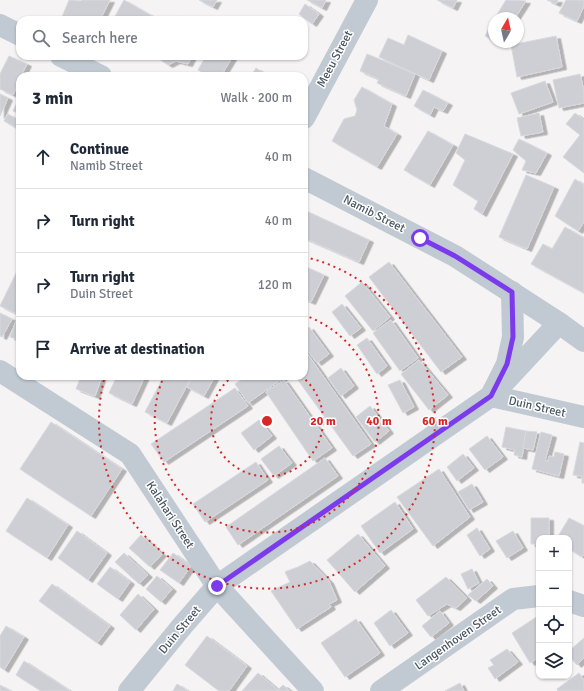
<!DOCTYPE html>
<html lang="en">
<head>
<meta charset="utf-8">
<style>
  body { margin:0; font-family:Signika,sans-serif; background:#f6f6f7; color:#1f2937 }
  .controls { position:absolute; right:12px; bottom:12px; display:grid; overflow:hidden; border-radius:8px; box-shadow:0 1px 3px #0004 }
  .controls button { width:36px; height:36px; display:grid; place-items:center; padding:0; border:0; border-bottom:1px solid #e0e1e3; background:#fff; color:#1f2937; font:20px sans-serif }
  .compass { position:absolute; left:488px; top:12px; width:36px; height:36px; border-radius:50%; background:#fff; box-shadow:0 1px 3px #0004; rotate:9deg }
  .stop { position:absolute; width:12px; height:12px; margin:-9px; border:3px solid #7c3aed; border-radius:50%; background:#fff }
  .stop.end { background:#7c3aed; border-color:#fff; box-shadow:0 1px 4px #0008 }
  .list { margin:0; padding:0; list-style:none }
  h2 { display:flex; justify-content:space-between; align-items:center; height:52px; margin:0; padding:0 16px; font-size:17px }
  h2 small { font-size:13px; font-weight:400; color:#747a83 }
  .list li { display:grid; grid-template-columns:26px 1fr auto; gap:12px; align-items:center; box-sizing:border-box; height:64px; padding:0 16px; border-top:1px solid #e0e1e3 }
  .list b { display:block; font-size:15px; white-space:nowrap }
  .list p { margin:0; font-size:13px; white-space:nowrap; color:#747a83 }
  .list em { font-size:13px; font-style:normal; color:#747a83 }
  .icon { flex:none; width:22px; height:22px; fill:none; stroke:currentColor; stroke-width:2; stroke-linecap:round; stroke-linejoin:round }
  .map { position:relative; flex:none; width:584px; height:691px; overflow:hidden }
  .search { position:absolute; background:#fff; box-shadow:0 1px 3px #0004; left:16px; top:16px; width:292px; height:44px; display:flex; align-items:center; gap:10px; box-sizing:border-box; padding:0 14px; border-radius:12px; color:#747a83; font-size:15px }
  .panel { position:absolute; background:#fff; box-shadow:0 1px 3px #0004; left:16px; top:72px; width:292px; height:308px; border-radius:12px }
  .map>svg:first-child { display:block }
  .building { fill:#cdcfd5; stroke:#d7d9de; filter:url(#shadow) }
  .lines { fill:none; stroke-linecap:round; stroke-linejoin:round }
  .minor { stroke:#c1cad2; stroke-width:22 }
  .route { stroke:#7c3aed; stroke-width:5 }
  .ring { fill:none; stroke:#d62828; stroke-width:2; stroke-dasharray:2 4 }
  .labels { text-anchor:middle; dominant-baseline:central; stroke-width:3; stroke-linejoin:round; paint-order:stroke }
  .street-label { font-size:12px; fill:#4a5661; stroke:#fff }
  .centre { fill:#d62828; stroke:#fff; stroke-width:2 }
  .ring-label { font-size:12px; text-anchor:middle; font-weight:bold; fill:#d62828; stroke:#fff; stroke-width:3; stroke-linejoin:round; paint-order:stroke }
</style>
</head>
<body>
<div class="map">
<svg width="584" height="691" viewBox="0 0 584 691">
  <defs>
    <filter id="shadow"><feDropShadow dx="4.5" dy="2.5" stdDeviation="0" flood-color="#0004"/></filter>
  </defs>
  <rect width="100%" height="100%" fill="#f5f3f3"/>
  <g class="building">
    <polygon points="69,0 81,1 82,0 110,0 100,20 67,20 62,17"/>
    <polygon points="124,0 152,16 150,20 113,20"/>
    <polygon points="199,0 217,0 213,7"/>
    <polygon points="307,0 326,0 322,8"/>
    <polygon points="437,0 457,0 453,8"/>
    <polygon points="506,0 526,1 515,18 495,18"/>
    <polygon points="547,0 558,0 556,4"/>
    <polygon points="566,0 584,0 584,6 577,21 559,13"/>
    <polygon points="305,4 319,14 312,24 299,14"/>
    <polygon points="177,16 184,20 173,20"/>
    <polygon points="494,20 494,41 485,36"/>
    <polygon points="408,35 442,51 429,80 379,57 388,38 404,45"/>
    <polygon points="556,36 562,67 517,77 511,45"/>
    <polygon points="367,54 415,74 406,96 377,83 379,79 360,71"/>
    <polygon points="9,56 27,64 21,76 20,76 20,79 13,95 0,89 0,74"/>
    <polygon points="155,56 192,56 188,64 176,61 168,65"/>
    <polygon points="206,56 233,56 221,76 208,76 198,70"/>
    <polygon points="256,68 268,76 251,76"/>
    <polygon points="580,74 584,91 584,103 559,108 553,80"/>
    <polygon points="545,81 553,102 519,114 511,93"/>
    <polygon points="362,87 392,104 384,126 397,134 377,167 332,141 344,119 355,116 357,110 354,100"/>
    <polygon points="423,90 448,103 443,111 434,107 430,115 414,106"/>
    <polygon points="0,94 8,98 0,116"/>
    <polygon points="20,96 20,114 13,111"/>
    <polygon points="539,113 543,132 521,136 517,118"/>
    <polygon points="575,113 584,120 584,173 563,157 580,135 566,124"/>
    <polygon points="8,114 20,121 20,130 4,121"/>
    <polygon points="428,131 453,145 430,185 404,170"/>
    <polygon points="465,134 513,154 482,214 474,209 478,201 453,185 465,160 456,153"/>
    <polygon points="519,139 547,153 536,173 522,170 526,161 513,150"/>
    <polygon points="526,175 554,187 527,249 499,237"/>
    <polygon points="575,179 584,185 584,222 578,231 555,216"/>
    <polygon points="304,210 369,240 359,262 304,238"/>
    <polygon points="565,227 584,238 584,293 531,264 543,244 552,249"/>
    <polygon points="389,262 462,357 441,372 369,277"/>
    <polygon points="20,265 20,307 17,314 0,306"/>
    <polygon points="304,266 324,275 311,302 304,299"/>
    <polygon points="362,282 390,317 373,331 345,296"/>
    <polygon points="342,304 361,328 350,336 332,312"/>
    <polygon points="0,313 12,319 2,337 0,336"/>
    <polygon points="391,320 418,358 400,371 373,333"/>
    <polygon points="16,321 20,322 20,340 10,337"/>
    <polygon points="309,327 329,354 317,363 304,346 304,331"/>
    <polygon points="367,338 387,366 377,374 357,345"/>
    <polygon points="304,349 371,444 353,456 295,376 304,376"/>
    <polygon points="419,360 448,395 429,410 401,374"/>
    <polygon points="341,368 354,386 341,396 328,378"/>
    <polygon points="81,376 102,376 95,396 76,389"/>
    <polygon points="117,376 145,376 132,404 109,393"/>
    <polygon points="164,376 192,376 167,423 145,412"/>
    <polygon points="193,376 215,376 204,396 187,387"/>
    <polygon points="247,376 282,376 283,378 248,403 235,384"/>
    <polygon points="284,380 332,448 313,461 266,392"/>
    <polygon points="400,380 414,407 403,413 388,385"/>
    <polygon points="235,388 248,406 164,462 151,444"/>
    <polygon points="370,406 389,431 375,442 356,417"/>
    <polygon points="259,420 272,436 254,450 241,433"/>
    <polygon points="51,422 122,469 91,516 20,469"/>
    <polygon points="506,427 526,431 522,457 514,455 515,450 502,447"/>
    <polygon points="526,431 537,432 533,450 523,448"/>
    <polygon points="541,432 552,435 545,461 548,461 549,456 554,457 555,452 564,454 559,476 532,469"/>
    <polygon points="487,436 503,457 485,470 469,449"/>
    <polygon points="580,442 584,443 584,483 582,483 582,476 573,475"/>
    <polygon points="279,446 292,463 274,476 261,459"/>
    <polygon points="463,454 474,468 457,481 447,467"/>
    <polygon points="325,458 338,476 238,545 226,527"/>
    <polygon points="256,462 268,480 205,522 193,504"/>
    <polygon points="439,469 470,517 433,546 397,497"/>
    <polygon points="472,484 483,502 469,510 458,492"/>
    <polygon points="27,498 68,525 47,558 6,531"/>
    <polygon points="395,502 413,529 380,553 361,526"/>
    <polygon points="531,518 549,518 549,538 539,538 539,544 531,544"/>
    <polygon points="569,518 584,526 584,554 582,557 569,549 569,538 557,538"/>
    <polygon points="477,528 490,549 480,556 467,535"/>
    <polygon points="77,531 107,553 88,580 58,558"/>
    <polygon points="513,531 523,548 507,558 496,541"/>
    <polygon points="358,534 385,566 355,592 327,560"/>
    <polygon points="141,535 162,554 150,567 129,548"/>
    <polygon points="124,553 148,575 139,584 115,562"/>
    <polygon points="173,553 191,566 179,583 160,570"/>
    <polygon points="310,561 329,581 337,600 329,604 331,607 297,629 271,591 290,582 285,572 287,571 298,567"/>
    <polygon points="110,567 130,582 118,599 97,584"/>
    <polygon points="472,569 479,583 468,589 461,574"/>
    <polygon points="157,576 172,589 161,602 146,589"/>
    <polygon points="446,577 467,598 456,608 447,604 428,616 416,600"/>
    <polygon points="487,579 493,586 476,601 468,595"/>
    <polygon points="52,584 110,626 97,643 39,601"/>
    <polygon points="138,594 154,609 136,630 120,615"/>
    <polygon points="391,610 408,633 390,646 374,623"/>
    <polygon points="440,611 449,623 431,637 422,626"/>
    <polygon points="538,616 539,657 530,663 512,633"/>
    <polygon points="356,619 380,653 345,677 321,643"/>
    <polygon points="6,626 24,637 4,670 0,667 0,636"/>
    <polygon points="207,636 247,666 229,691 219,691 185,665"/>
    <polygon points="584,638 584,658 577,665 569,656 569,651"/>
    <polygon points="507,649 518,662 495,679 488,668 494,665 490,660"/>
    <polygon points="24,661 70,691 41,691 16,675"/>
    <polygon points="258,673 278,690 283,685 290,691 242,691"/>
    <polygon points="579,673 584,680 584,691 558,691 557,689"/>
    <polygon points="460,683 464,691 445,691"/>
    <polygon points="177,684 188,691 173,691"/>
    <polygon points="0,685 11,691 0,691"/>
  </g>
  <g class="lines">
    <g class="minor">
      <polyline points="0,25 20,35"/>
      <polyline points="61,56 101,76"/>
      <polyline points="304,118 367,0"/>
      <polyline points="304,178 455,256 559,323 584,341"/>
      <polyline points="512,292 513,337 507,364 491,396 584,417"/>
      <polyline points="0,371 130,454 217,586 313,691"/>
      <polyline points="569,601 584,606"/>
      <polyline points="129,691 183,625 217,586 491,396 559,323"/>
      <polyline points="381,691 513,599 539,596"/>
    </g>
  </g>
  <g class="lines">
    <polyline class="route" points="217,586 491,396 507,364 513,337 512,292 455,256 420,238"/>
  </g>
  <g class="ring">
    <path d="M301 376A56 56 0 1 1 233 376"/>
    <path d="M304 315A112 112 0 1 1 164 376"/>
    <path d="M305 257A168 168 0 1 1 105 376"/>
  </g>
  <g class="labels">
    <g class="street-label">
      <text transform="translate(335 59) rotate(-62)">Meeu Street</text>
      <text transform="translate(374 214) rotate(27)">Namib Street</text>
      <text transform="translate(537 407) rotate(13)">Duin Street</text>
      <text transform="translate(170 515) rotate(57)">Kalahari Street</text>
      <text transform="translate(180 630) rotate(-50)">Duin Street</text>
      <text transform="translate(458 638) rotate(-35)">Langenhoven Street</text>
    </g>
  </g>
  <circle cx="267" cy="421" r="6" class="centre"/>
  <g class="ring-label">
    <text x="323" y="425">20 m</text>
    <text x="379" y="425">40 m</text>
    <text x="435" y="425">60 m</text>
  </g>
</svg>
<div class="controls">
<button>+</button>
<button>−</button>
<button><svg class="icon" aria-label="locate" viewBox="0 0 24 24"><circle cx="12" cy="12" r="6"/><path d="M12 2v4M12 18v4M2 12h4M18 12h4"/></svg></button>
<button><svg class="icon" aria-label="layers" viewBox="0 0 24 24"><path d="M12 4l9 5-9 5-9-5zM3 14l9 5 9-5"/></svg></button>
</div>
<svg class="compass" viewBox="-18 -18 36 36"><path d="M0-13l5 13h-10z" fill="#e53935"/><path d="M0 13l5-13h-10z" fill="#747a83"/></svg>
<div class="stop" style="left:420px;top:238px"></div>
<div class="stop end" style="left:217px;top:586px"></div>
<div class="search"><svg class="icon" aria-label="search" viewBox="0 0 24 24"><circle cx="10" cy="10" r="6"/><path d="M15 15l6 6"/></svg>Search here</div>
<section class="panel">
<h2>3 min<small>Walk · 200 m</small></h2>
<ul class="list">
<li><svg class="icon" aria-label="ahead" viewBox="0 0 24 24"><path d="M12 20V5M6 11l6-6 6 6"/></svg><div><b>Continue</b><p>Namib Street</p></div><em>40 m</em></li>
<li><svg class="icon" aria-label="right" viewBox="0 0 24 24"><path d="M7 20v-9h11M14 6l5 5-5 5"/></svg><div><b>Turn right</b></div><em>40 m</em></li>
<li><svg class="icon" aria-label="right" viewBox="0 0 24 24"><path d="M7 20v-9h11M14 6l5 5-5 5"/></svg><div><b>Turn right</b><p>Duin Street</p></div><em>120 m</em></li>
<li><svg class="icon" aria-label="arrive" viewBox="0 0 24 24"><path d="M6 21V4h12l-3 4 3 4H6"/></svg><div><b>Arrive at destination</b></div></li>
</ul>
</section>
</div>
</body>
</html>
